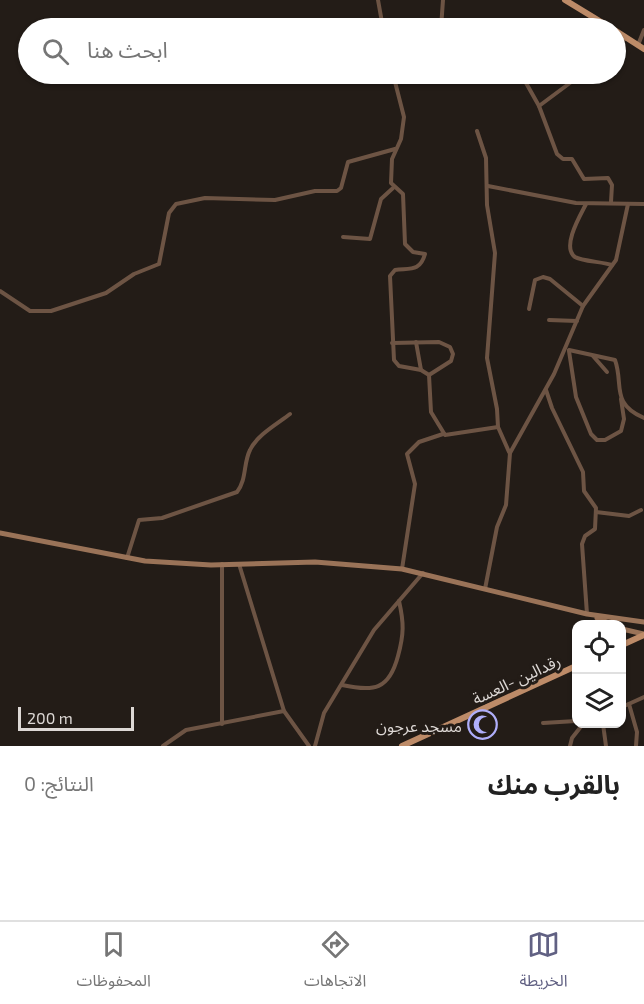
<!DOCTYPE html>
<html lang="ar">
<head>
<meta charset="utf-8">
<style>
  body { margin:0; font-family:"Exo 2","Noto Sans Arabic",sans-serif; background:#f6f6f6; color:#222; direction:rtl }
  .controls { position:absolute; right:18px; bottom:18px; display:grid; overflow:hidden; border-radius:12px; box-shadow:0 2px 4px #0004 }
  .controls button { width:54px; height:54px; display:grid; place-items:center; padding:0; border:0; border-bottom:2px solid #e0e0e0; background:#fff; color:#222; font:30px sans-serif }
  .scale { position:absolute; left:18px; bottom:15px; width:116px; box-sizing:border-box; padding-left:6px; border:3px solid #ddd8d5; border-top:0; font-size:16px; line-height:21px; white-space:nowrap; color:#ddd8d5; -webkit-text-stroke:4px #231c17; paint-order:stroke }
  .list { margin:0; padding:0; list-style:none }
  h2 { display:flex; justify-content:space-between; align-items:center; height:78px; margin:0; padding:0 24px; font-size:26px }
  h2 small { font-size:20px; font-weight:400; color:#767676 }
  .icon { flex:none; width:33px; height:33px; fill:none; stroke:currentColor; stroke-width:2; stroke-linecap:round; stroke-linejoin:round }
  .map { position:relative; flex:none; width:644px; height:746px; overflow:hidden; direction:ltr }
  .search { position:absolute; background:#fff; box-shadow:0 2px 4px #0004; left:18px; right:18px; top:18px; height:66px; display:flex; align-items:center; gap:15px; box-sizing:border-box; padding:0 21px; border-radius:33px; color:#767676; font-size:22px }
  .sheet { height:174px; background:#fff }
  nav { display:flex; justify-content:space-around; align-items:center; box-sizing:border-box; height:84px; border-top:2px solid #e0e0e0; background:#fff; font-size:16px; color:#767676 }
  nav a { display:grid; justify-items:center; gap:3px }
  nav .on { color:#616183 }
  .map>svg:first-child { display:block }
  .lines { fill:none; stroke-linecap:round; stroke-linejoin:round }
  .street { stroke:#6d5444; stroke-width:4 }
  .secondary { stroke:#9a7358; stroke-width:5 }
  .primary { stroke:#bd8b68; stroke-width:6 }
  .labels { text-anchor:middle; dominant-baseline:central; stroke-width:6; stroke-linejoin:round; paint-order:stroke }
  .street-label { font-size:16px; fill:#ddd8d5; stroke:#231c17 }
  .poi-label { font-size:16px; fill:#ddd8d5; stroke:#231c17; text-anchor:end }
</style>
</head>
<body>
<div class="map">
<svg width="644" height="746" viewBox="0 0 644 746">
  <rect width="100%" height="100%" fill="#231c17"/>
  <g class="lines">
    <g class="street">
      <polyline points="378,0 383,28"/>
      <polyline points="441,28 443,0"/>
      <polyline points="638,45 644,30"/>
      <polyline points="616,46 626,38"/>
      <path d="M393,74L404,117L401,139L392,159L391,183L403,194L405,244L413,252L425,254C420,272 410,268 395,270L390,276L394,360L399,366L421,370L429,375L431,412L445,435L498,427"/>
      <polyline points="521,74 539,106 557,154 563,159 572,159 584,179 608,178 612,185 611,202"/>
      <polyline points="539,106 582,74"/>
      <polyline points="477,131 486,158 487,205 495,253 487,358 497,409 498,427 509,452"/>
      <polyline points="488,186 576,203 644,204"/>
      <path d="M586,204C581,214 561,247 575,257C581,261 603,262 612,265"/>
      <polyline points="343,237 370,239 381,199 393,188"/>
      <polyline points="0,291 30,311 51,311 106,293 134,274 159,264 169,213 176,204 205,198 275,200 315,191 337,191 341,188 348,162 395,149"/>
      <polyline points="529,309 535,280 543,277 550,279 583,306"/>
      <polyline points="549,320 577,321"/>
      <polyline points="416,342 421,370"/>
      <polyline points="392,343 439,342 450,347 453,354 451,361 429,375"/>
      <path d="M569,350L615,360C624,385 610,403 644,418"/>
      <polyline points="569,351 576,397 591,434 597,440 605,440 621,431 624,419 621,399"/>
      <polyline points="593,356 607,372"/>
      <polyline points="546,390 552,408 583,472 584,491 596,508 595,529 585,536 582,544 587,614"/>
      <polyline points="596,512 629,516 641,510"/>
      <path d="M127,558L139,520L162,518L237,492C247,479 243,464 250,450C257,435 277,424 290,414"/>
      <polyline points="239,564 284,711 309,746"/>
      <polyline points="402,569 415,484 407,454 419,442 443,434"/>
      <polyline points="485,589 497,527 506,505 510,453 554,374 583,306 616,260 628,204"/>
      <path d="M342,685C374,692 389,690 398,656C404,634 404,623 399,601"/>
      <polyline points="629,704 637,732 636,746"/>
      <polyline points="622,707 644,697"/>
      <polyline points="543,723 576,721"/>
      <polyline points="222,724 222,564"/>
      <polyline points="603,724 606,746"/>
      <polyline points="163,746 186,730 284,711"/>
      <polyline points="315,746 324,713 374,630 423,573"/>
      <polyline points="570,746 572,738 583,724"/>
    </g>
    <g class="secondary">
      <polyline points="0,533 145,561 211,565 315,562 402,569 587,614 644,622"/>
      <polyline points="597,618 612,624"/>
      <polyline points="622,629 644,634"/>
    </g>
    <g class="primary">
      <polyline points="565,0 611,28"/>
      <polyline points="616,31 644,49"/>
      <polyline points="622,645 644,635"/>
      <polyline points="402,746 576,666"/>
    </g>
  </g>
  <defs>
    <symbol id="mosque-ring" viewBox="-11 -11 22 22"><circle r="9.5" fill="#231c17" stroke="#afaefa" stroke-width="1.5"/><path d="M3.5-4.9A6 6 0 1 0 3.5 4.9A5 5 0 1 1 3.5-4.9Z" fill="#afaefa"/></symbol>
  </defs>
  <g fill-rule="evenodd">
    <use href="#mosque-ring" x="466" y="708" width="33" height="33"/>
  </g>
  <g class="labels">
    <g class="street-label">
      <text transform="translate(516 679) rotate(-25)">رقدالين -العسة</text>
    </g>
    <g class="poi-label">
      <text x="462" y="725">مسجد عرجون</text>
    </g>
  </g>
</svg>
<div class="controls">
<button><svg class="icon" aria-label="locate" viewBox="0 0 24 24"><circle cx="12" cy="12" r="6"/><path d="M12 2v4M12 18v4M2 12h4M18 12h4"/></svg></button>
<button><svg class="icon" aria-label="layers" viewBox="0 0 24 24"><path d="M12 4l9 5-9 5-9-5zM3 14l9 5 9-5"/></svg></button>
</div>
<div class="scale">200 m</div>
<div class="search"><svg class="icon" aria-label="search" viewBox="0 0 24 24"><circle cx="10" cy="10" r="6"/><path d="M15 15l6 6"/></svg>ابحث هنا</div>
</div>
<section class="sheet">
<h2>بالقرب منك<small>النتائج: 0</small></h2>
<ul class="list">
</ul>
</section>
<nav>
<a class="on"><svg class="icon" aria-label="map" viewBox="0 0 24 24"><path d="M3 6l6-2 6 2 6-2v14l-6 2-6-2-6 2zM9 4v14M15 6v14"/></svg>الخريطة</a>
<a><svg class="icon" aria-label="directions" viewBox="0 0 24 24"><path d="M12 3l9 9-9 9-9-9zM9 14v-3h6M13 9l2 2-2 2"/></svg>الاتجاهات</a>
<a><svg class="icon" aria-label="saved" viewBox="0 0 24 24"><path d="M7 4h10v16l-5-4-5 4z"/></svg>المحفوظات</a>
</nav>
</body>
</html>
